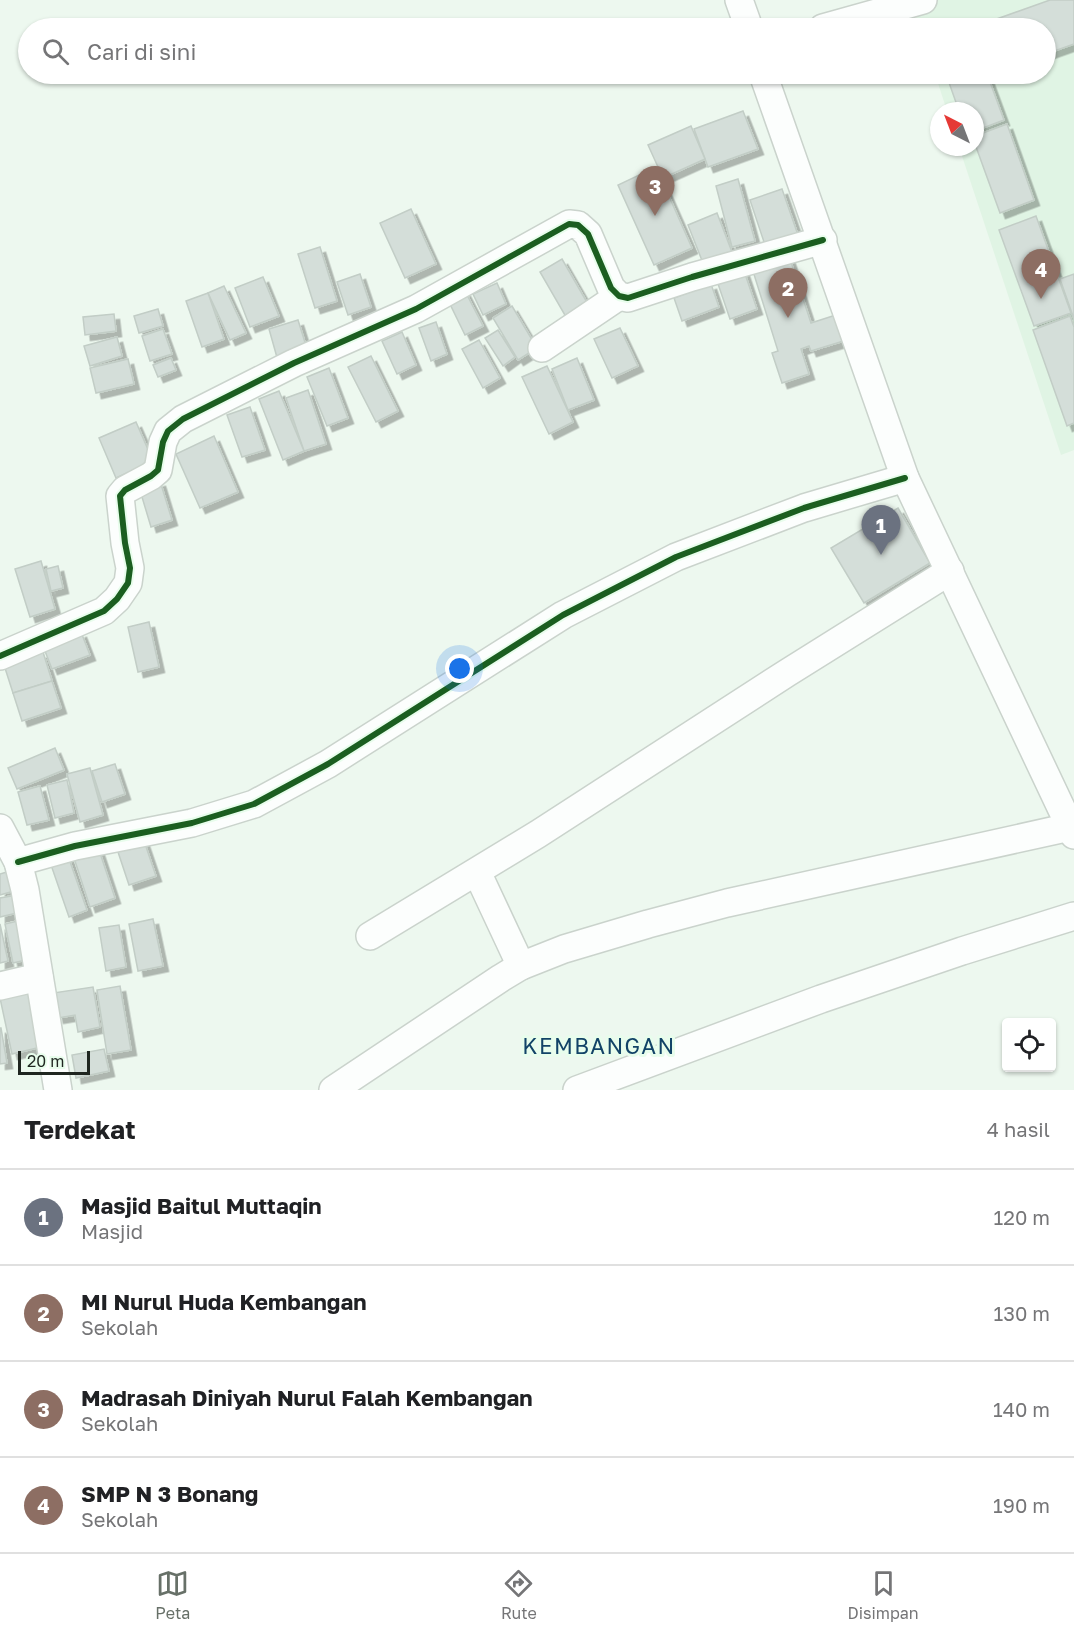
<!DOCTYPE html>
<html lang="id">
<head>
<meta charset="utf-8">
<style>
  body { margin:0; font-family:"Golos Text",sans-serif; background:#f2f2f2; color:#202124 }
  .controls { position:absolute; right:18px; bottom:18px; display:grid; overflow:hidden; border-radius:6px; box-shadow:0 2px 4px #0004 }
  .controls button { width:54px; height:54px; display:grid; place-items:center; padding:0; border:0; border-bottom:2px solid #e0e0e0; background:#fff; color:#202124; font:30px sans-serif }
  .compass { position:absolute; left:930px; top:102px; width:54px; height:54px; border-radius:50%; background:#fff; box-shadow:0 2px 4px #0004; rotate:318deg }
  .scale { position:absolute; left:18px; bottom:15px; width:72px; box-sizing:border-box; padding-left:6px; border:3px solid #1f2620; border-top:0; font-size:16px; line-height:21px; white-space:nowrap; color:#1f2620; -webkit-text-stroke:4px #e8fdec; paint-order:stroke }
  .you { position:absolute; left:460px; top:669px; width:21px; height:21px; margin:-15px; border:4px solid #fff; border-radius:50%; background:#1a73e8; box-shadow:0 0 0 9px #1a73e833 }
  .badge { display:grid; place-items:center; width:39px; height:39px; border-radius:50%; background:#677068; color:#fff; font-size:20px; font-weight:700 }
  .pin { position:absolute; translate:-50% -50px; filter:drop-shadow(0 2px 3px #0008) }
  .pin::after { content:''; position:absolute; top:32px; width:21px; height:18px; background:inherit; clip-path:polygon(0 0,100% 0,50% 100%) }
  .list { margin:0; padding:0; list-style:none }
  h2 { display:flex; justify-content:space-between; align-items:center; height:78px; margin:0; padding:0 24px; font-size:26px }
  h2 small { font-size:20px; font-weight:400; color:#757577 }
  .list li { display:grid; grid-template-columns:39px 1fr auto; gap:18px; align-items:center; box-sizing:border-box; height:96px; padding:0 24px; border-top:2px solid #e0e0e0 }
  .list b { display:block; font-size:22px; white-space:nowrap }
  .list p { margin:0; font-size:20px; white-space:nowrap; color:#757577 }
  .list em { font-size:20px; font-style:normal; color:#757577 }
  .icon { flex:none; width:33px; height:33px; fill:none; stroke:currentColor; stroke-width:2; stroke-linecap:round; stroke-linejoin:round }
  .map { position:relative; flex:none; width:1074px; height:1090px; overflow:hidden }
  .search { position:absolute; background:#fff; box-shadow:0 2px 4px #0004; left:18px; right:18px; top:18px; height:66px; display:flex; align-items:center; gap:15px; box-sizing:border-box; padding:0 21px; border-radius:33px; color:#757577; font-size:22px }
  .sheet { height:462px; background:#fff }
  nav { display:flex; justify-content:space-around; align-items:center; box-sizing:border-box; height:84px; border-top:2px solid #e0e0e0; background:#fff; font-size:16px; color:#757577 }
  nav a { display:grid; justify-items:center; gap:3px }
  nav .on { color:#677068 }
  .map>svg:first-child { display:block }
  .built { fill:#e0f4e4 }
  .building { fill:#d4ded9; stroke:#c2cdc6; stroke-width:1.5; filter:url(#shadow) }
  .lines { fill:none; stroke-linecap:round; stroke-linejoin:round }
  .minor-casing { stroke:#cad3cc; stroke-width:30 }
  .minor { stroke:#fcfefd; stroke-width:27 }
  .cycleway-casing { stroke:#e8fdec; stroke-width:10 }
  .cycleway { stroke:#1b5e20; stroke-width:6 }
  .labels { text-anchor:middle; dominant-baseline:central; stroke-width:6; stroke-linejoin:round; paint-order:stroke }
  .quarter-label { font-size:22px; letter-spacing:1.5px; fill:#124367; stroke:#e8fdec }
</style>
</head>
<body>
<div class="map">
<svg width="1074" height="1090" viewBox="0 0 1074 1090">
  <defs>
    <filter id="shadow"><feDropShadow dx="5.5" dy="5.5" stdDeviation="0" flood-color="#0004"/></filter>
  </defs>
  <rect width="100%" height="100%" fill="#edf8ef"/>
  <polygon class="built" points="910,0 1074,0 1074,450 1061,455 959,147 975,147 975,111 947,111 935,74 1046,74 1046,28 920,28"/>
  <g class="building">
    <polygon points="1050,0 1074,0 1074,44 1046,54 1046,28 978,28 977,26"/>
    <polygon points="946,74 987,74 1004,120 975,131 975,111 959,111"/>
    <polygon points="743,111 758,149 708,167 694,129"/>
    <polygon points="1007,124 1034,200 1000,213 975,144 975,136"/>
    <polygon points="691,126 705,159 663,178 648,145"/>
    <polygon points="656,167 692,248 654,265 618,185"/>
    <polygon points="738,179 755,241 732,247 716,186"/>
    <polygon points="782,189 798,235 765,245 750,200"/>
    <polygon points="411,209 436,264 405,278 380,223"/>
    <polygon points="717,213 732,252 703,263 688,225"/>
    <polygon points="1036,216 1071,313 1034,326 999,230"/>
    <polygon points="320,247 337,301 315,308 298,254"/>
    <polygon points="789,256 811,323 842,313 850,339 811,351 809,346 801,349 809,374 782,383 772,353 778,351 752,268"/>
    <polygon points="562,259 588,304 566,317 540,272"/>
    <polygon points="743,268 757,309 730,319 716,278"/>
    <polygon points="360,274 371,307 348,315 337,282"/>
    <polygon points="1074,274 1074,319 1060,279"/>
    <polygon points="263,277 279,316 250,327 235,288"/>
    <polygon points="497,283 506,304 483,315 473,294"/>
    <polygon points="711,284 719,307 682,321 674,298"/>
    <polygon points="224,286 246,333 230,340 208,293"/>
    <polygon points="465,291 483,326 465,335 448,300"/>
    <polygon points="208,293 224,339 202,347 186,301"/>
    <polygon points="512,306 537,348 518,360 493,318"/>
    <polygon points="158,309 163,326 139,333 134,316"/>
    <polygon points="114,314 116,331 85,335 83,317"/>
    <polygon points="1070,316 1074,327 1074,423 1067,426 1033,330"/>
    <polygon points="298,320 308,352 278,361 269,329"/>
    <polygon points="436,322 447,354 431,361 419,328"/>
    <polygon points="620,328 638,366 612,378 594,339"/>
    <polygon points="163,329 172,354 150,361 142,336"/>
    <polygon points="498,330 515,357 503,366 485,338"/>
    <polygon points="402,332 416,365 397,374 382,341"/>
    <polygon points="117,337 122,356 90,366 84,346"/>
    <polygon points="479,340 500,378 483,388 462,349"/>
    <polygon points="371,356 398,411 376,422 348,367"/>
    <polygon points="171,358 176,370 158,377 153,365"/>
    <polygon points="577,358 594,400 568,410 552,369"/>
    <polygon points="128,359 134,384 96,393 90,368"/>
    <polygon points="547,366 573,422 549,434 522,377"/>
    <polygon points="329,368 348,418 327,426 307,377"/>
    <polygon points="308,390 326,444 304,451 286,398"/>
    <polygon points="279,391 304,451 283,460 259,399"/>
    <polygon points="250,407 265,450 242,457 227,415"/>
    <polygon points="136,422 153,461 116,478 99,438"/>
    <polygon points="214,436 238,492 200,508 176,454"/>
    <polygon points="160,481 172,520 151,527 139,487"/>
    <polygon points="898,508 930,563 864,603 831,548"/>
    <polygon points="41,561 55,609 30,617 15,569"/>
    <polygon points="58,566 63,588 51,591 46,569"/>
    <polygon points="149,622 159,667 138,672 128,627"/>
    <polygon points="81,632 90,655 52,669 43,646"/>
    <polygon points="43,652 52,681 13,693 4,665"/>
    <polygon points="52,681 61,708 22,721 13,693"/>
    <polygon points="55,748 64,770 17,789 8,768"/>
    <polygon points="115,764 125,794 102,802 92,771"/>
    <polygon points="90,768 103,815 80,822 67,774"/>
    <polygon points="67,780 74,813 55,818 47,785"/>
    <polygon points="40,786 49,820 27,825 18,792"/>
    <polygon points="142,835 156,876 129,885 115,843"/>
    <polygon points="98,847 115,898 90,907 73,855"/>
    <polygon points="68,856 87,910 69,917 50,862"/>
    <polygon points="10,871 14,891 0,895 0,874"/>
    <polygon points="17,895 21,912 0,917 0,898"/>
    <polygon points="153,919 163,966 138,971 129,924"/>
    <polygon points="22,920 30,959 13,963 5,924"/>
    <polygon points="0,924 8,961 0,963"/>
    <polygon points="119,925 126,967 106,971 99,928"/>
    <polygon points="120,986 131,1050 107,1054 97,990"/>
    <polygon points="93,987 100,1027 78,1032 75,1015 58,1018 53,993"/>
    <polygon points="28,992 41,1047 12,1054 0,998"/>
    <polygon points="0,1028 1,1028 7,1063 0,1064"/>
    <polygon points="104,1049 109,1071 76,1078 72,1055"/>
  </g>
  <g class="lines">
    <defs>
      <g id="minor">
        <polyline points="739,0 749,28"/>
        <polyline points="823,28 923,0"/>
        <polyline points="763,74 905,478 1074,835"/>
        <polyline points="542,348 619,296"/>
        <polyline points="0,656 104,611 117,599 128,583 130,568 125,543 120,496 125,490 151,476 158,470 163,442 168,431 183,419 294,363 416,309 569,224 578,225 588,234 611,288 619,296 628,298 692,277 823,240"/>
        <polyline points="0,828 18,862 25,890 58,1090"/>
        <polyline points="18,862 75,846 192,823 254,804 328,764 563,615 676,557 804,508 905,478"/>
        <polyline points="477,872 521,966"/>
        <polyline points="370,936 538,834 787,673 950,571"/>
        <polyline points="0,986 39,977"/>
        <polyline points="333,1090 501,978 521,966 564,949 648,924 727,903 1070,827"/>
        <polyline points="577,1090 821,999 962,951 1074,916"/>
      </g>
    </defs>
    <use href="#minor" class="minor-casing"/>
    <use href="#minor" class="minor"/>
    <defs>
      <g id="cycleway">
        <polyline points="0,656 104,611 117,599 128,583 130,568 125,543 120,496 125,490 151,476 158,470 163,442 168,431 183,419 294,363 416,309 569,224 578,225 588,234 611,288 619,296 628,298 692,277 823,240"/>
        <polyline points="18,862 75,846 192,823 254,804 328,764 563,615 676,557 804,508 905,478"/>
      </g>
    </defs>
    <use href="#cycleway" class="cycleway-casing"/>
    <use href="#cycleway" class="cycleway"/>
  </g>
  <g class="labels">
    <g class="quarter-label">
      <text x="599" y="1045">KEMBANGAN</text>
    </g>
  </g>
</svg>
<div class="controls">
<button><svg class="icon" aria-label="locate" viewBox="0 0 24 24"><circle cx="12" cy="12" r="6"/><path d="M12 2v4M12 18v4M2 12h4M18 12h4"/></svg></button>
</div>
<svg class="compass" viewBox="-18 -18 36 36"><path d="M0-13l5 13h-10z" fill="#e53935"/><path d="M0 13l5-13h-10z" fill="#757577"/></svg>
<div class="scale">20 m</div>
<div class="you"></div>
<div class="pin badge" style="left:881px;top:555px;background:#6b7280">1</div>
<div class="pin badge" style="left:788px;top:318px;background:#8d6e63">2</div>
<div class="pin badge" style="left:655px;top:216px;background:#8d6e63">3</div>
<div class="pin badge" style="left:1041px;top:299px;background:#8d6e63">4</div>
<div class="search"><svg class="icon" aria-label="search" viewBox="0 0 24 24"><circle cx="10" cy="10" r="6"/><path d="M15 15l6 6"/></svg>Cari di sini</div>
</div>
<section class="sheet">
<h2>Terdekat<small>4 hasil</small></h2>
<ul class="list">
<li><span class="badge" style="background:#6b7280">1</span><div><b>Masjid Baitul Muttaqin</b><p>Masjid</p></div><em>120 m</em></li>
<li><span class="badge" style="background:#8d6e63">2</span><div><b>MI Nurul Huda Kembangan</b><p>Sekolah</p></div><em>130 m</em></li>
<li><span class="badge" style="background:#8d6e63">3</span><div><b>Madrasah Diniyah Nurul Falah Kembangan</b><p>Sekolah</p></div><em>140 m</em></li>
<li><span class="badge" style="background:#8d6e63">4</span><div><b>SMP N 3 Bonang</b><p>Sekolah</p></div><em>190 m</em></li>
</ul>
</section>
<nav>
<a class="on"><svg class="icon" aria-label="map" viewBox="0 0 24 24"><path d="M3 6l6-2 6 2 6-2v14l-6 2-6-2-6 2zM9 4v14M15 6v14"/></svg>Peta</a>
<a><svg class="icon" aria-label="directions" viewBox="0 0 24 24"><path d="M12 3l9 9-9 9-9-9zM9 14v-3h6M13 9l2 2-2 2"/></svg>Rute</a>
<a><svg class="icon" aria-label="saved" viewBox="0 0 24 24"><path d="M7 4h10v16l-5-4-5 4z"/></svg>Disimpan</a>
</nav>
</body>
</html>
